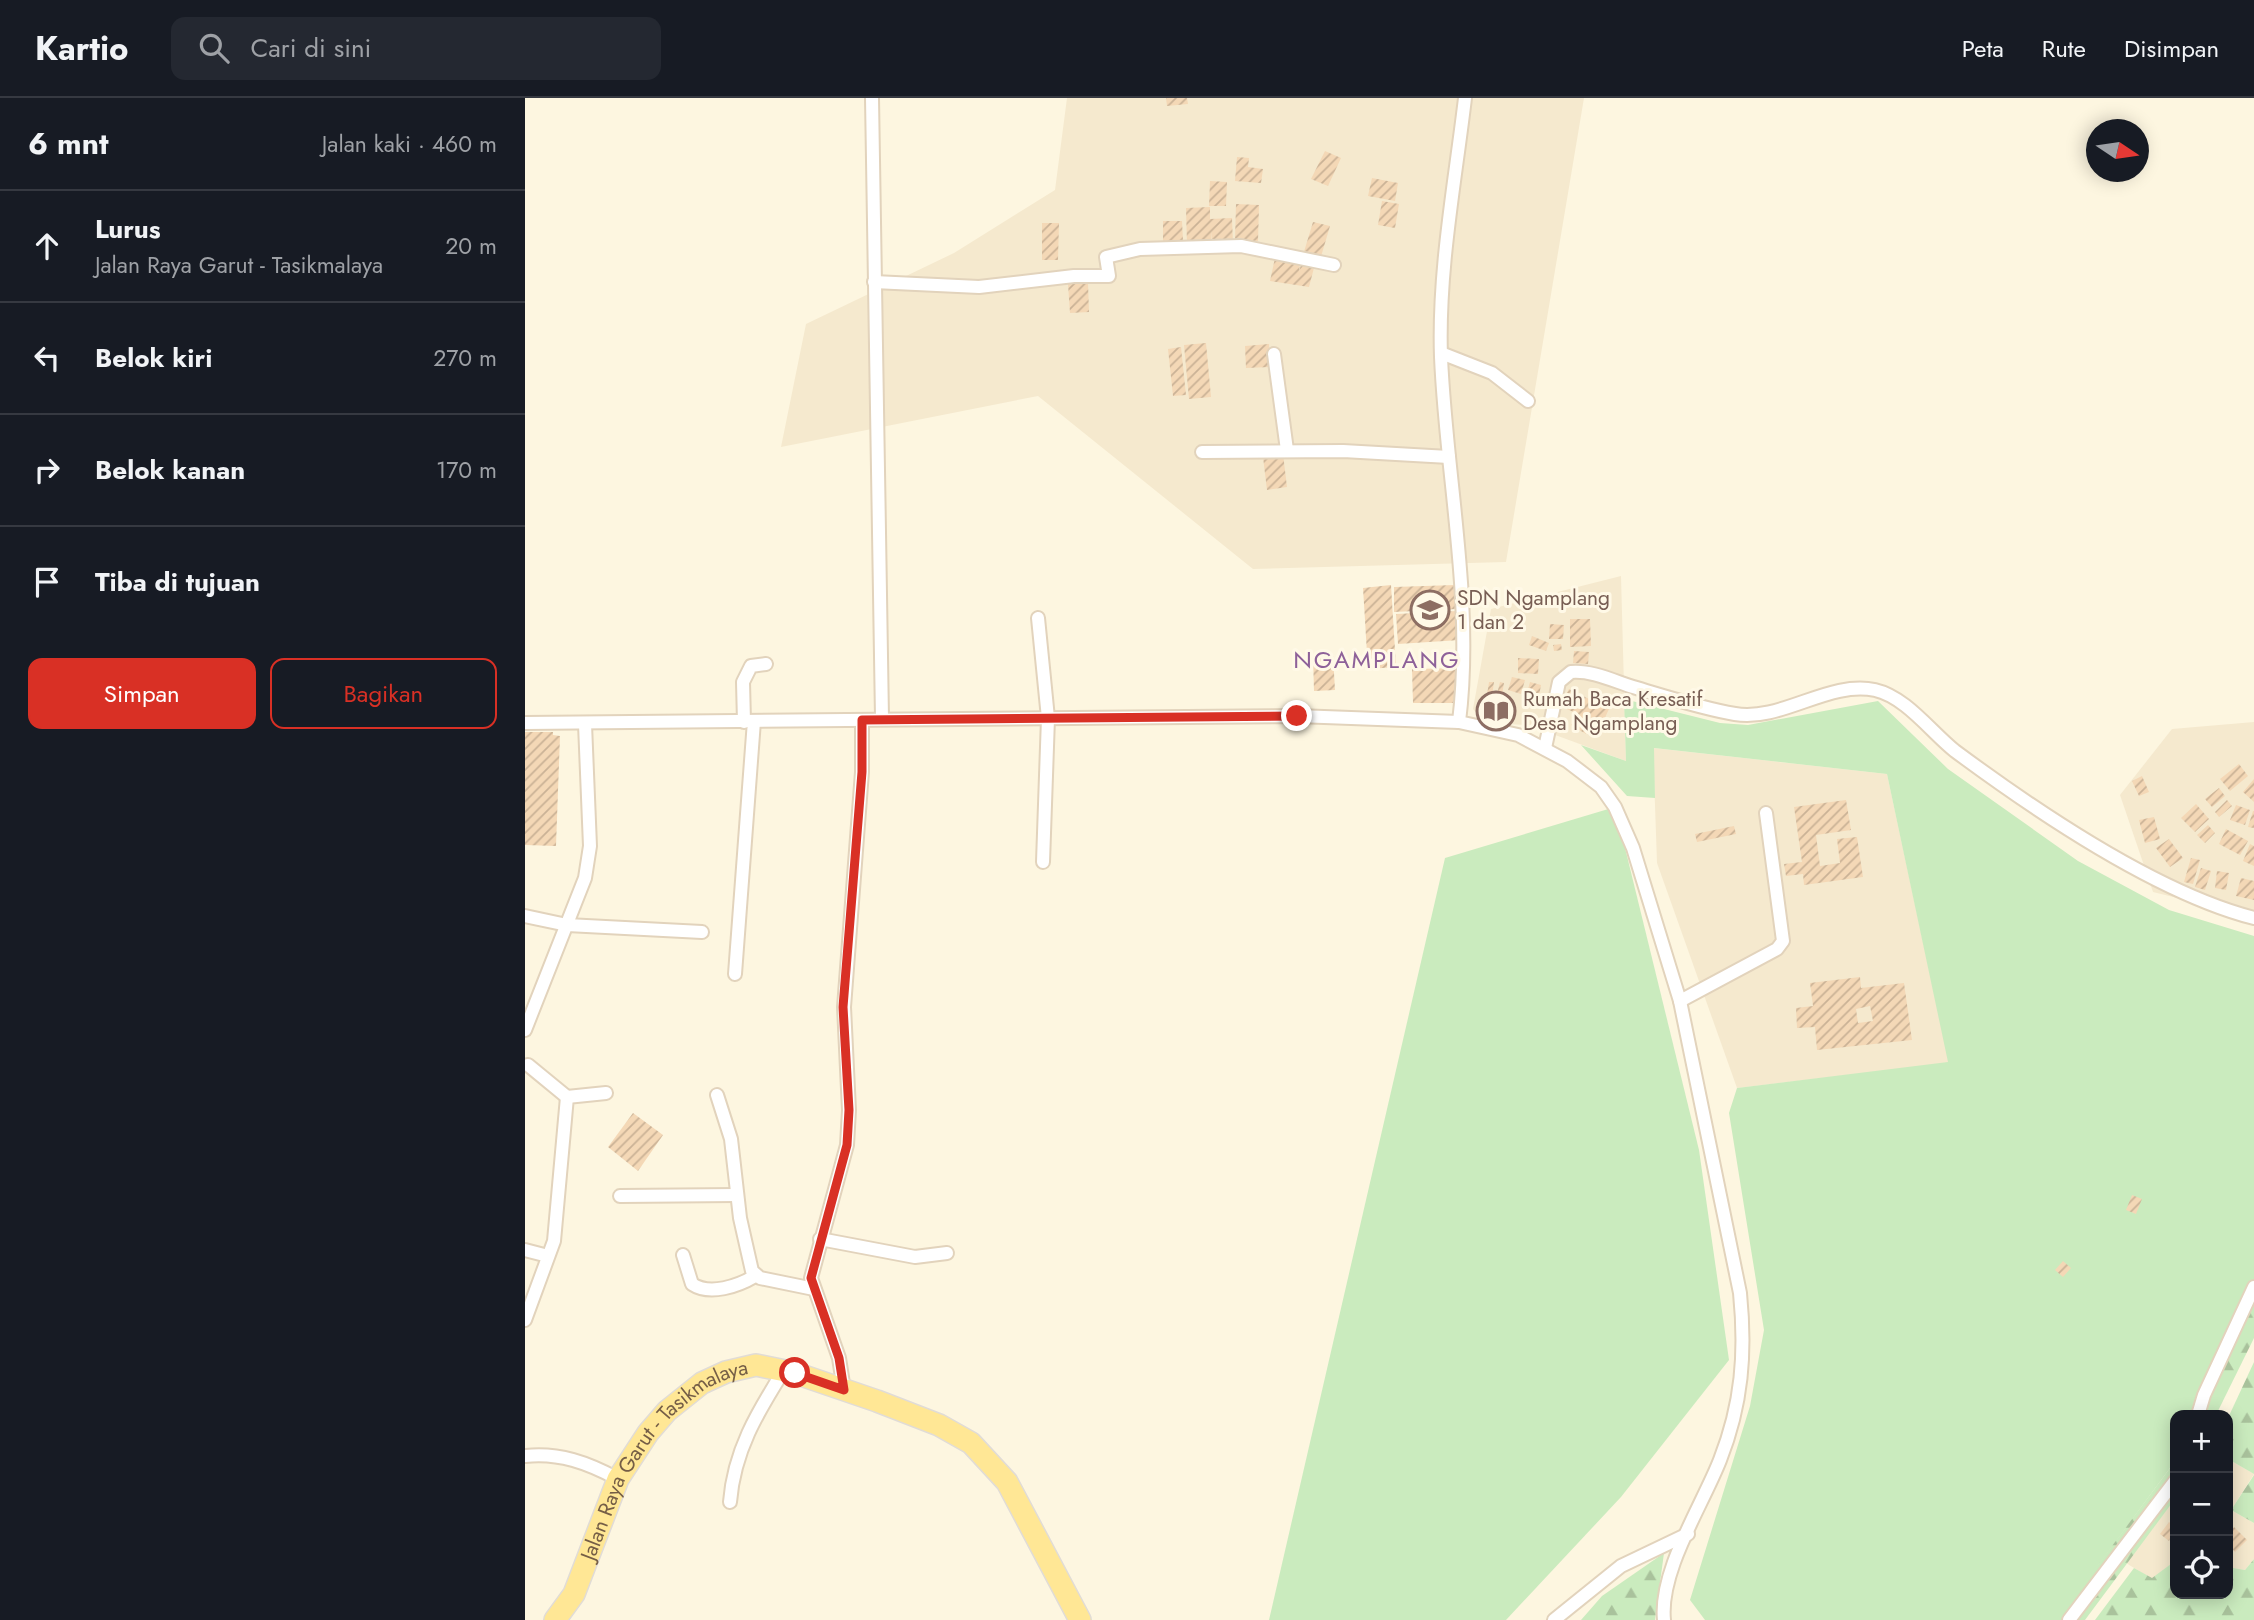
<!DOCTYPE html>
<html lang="id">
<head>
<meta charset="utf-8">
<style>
  body { margin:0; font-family:Jost,sans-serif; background:#242831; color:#f1f3f6 }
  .controls { position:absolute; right:21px; bottom:21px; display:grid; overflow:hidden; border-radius:14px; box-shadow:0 4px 18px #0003 }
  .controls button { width:63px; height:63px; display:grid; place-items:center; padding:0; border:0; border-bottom:2px solid #363941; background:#171b24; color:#f1f3f6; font:35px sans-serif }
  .compass { position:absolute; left:1561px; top:21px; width:63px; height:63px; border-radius:50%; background:#171b24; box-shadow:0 4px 18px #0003; rotate:103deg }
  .stop { position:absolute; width:21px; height:21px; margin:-16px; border:5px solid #d93025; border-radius:50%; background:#fff }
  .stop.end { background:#d93025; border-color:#fff; box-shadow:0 2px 7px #0008 }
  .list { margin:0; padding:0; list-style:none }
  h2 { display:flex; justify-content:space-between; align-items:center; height:91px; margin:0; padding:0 28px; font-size:30px }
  h2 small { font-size:23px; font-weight:400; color:#9ea1a6 }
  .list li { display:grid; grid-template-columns:46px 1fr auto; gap:21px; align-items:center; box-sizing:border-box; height:112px; padding:0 28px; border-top:2px solid #363941 }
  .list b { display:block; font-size:26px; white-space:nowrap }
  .list p { margin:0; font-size:23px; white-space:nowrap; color:#9ea1a6 }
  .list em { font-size:23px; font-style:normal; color:#9ea1a6 }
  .actions { display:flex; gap:14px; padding:21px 28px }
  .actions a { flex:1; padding:16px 0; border:2px solid #d93025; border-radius:14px; text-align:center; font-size:24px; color:#d93025 }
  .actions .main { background:#d93025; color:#fff }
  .icon { flex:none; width:38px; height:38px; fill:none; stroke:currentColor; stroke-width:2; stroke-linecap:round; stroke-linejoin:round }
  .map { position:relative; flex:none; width:1729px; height:1522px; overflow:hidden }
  header { display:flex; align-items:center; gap:42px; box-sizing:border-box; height:98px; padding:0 35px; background:#171b24; border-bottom:2px solid #363941 }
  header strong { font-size:33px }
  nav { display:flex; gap:38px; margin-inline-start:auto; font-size:24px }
  .search { width:490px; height:63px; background:#242831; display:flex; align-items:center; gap:18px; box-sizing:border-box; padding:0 24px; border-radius:14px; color:#9ea1a6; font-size:26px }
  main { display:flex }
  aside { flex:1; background:#171b24 }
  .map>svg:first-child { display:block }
  .residential { fill:#f5e9ce }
  .green { fill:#caebbe }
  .forest { fill:url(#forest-firs) }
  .building { fill:url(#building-hatch); fill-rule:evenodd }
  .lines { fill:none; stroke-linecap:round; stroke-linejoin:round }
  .street-casing { stroke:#e2d3bc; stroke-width:16 }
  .primary-casing { stroke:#e1dcd6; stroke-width:24 }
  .street { stroke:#fff; stroke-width:12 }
  .primary { stroke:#ffe795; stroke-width:21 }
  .route { stroke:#d93025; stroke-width:9 }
  .labels { text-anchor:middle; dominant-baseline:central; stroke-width:6; stroke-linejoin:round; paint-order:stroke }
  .education-label { font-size:21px; fill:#785e54; stroke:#fff9e7; text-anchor:start }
  .street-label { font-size:21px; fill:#755e46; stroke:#fff9e7 }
  .quarter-label { font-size:24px; letter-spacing:2px; fill:#8e6199; stroke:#fff9e7 }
</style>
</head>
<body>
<header>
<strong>Kartio</strong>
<div class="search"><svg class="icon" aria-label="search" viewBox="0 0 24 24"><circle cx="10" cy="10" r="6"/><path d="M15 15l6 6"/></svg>Cari di sini</div>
<nav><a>Peta</a><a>Rute</a><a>Disimpan</a></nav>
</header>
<main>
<aside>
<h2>6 mnt<small>Jalan kaki · 460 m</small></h2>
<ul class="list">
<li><svg class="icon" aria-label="ahead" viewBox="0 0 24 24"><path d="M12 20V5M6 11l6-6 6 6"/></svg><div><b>Lurus</b><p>Jalan Raya Garut - Tasikmalaya</p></div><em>20 m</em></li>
<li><svg class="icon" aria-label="left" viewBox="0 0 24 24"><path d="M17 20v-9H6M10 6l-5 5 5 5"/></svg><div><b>Belok kiri</b></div><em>270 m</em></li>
<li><svg class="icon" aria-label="right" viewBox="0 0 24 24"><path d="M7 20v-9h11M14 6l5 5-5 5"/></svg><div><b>Belok kanan</b></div><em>170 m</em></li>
<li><svg class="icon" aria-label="arrive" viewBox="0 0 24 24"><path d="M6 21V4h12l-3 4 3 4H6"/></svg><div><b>Tiba di tujuan</b></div></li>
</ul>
<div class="actions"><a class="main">Simpan</a><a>Bagikan</a></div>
</aside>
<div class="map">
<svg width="1729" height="1522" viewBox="0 0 1729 1522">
  <defs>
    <pattern id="forest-firs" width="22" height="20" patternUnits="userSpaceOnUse" patternTransform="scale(1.75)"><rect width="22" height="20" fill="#caebbe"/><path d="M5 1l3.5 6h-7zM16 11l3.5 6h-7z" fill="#a9c29c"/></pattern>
    <pattern id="building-hatch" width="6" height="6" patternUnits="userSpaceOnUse" patternTransform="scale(1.75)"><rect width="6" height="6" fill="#f4d8b6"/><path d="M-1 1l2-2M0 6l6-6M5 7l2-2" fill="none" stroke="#cab296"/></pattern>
  </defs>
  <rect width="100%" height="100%" fill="#fdf6e0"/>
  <g class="residential">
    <polygon points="542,0 1059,0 981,464 728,471 513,298 256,349 281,226 429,155 530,92"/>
    <polygon points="1096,478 1101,663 1003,627 961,625 948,611 966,511"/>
    <polygon points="1729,624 1729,819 1628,794 1595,697 1647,631"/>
    <polygon points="1128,650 1362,676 1424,965 1212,990 1132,765"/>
    <polygon points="1703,1361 1729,1376 1706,1412 1729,1425 1729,1461 1720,1472 1703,1469"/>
    <polygon points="1650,1401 1650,1463 1627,1481 1601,1465"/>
  </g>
  <g class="green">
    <polygon points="1099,601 1195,625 1223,627 1353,603 1423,671 1553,763 1644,812 1729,838 1729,1181 1668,1317 1650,1317 1650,1358 1645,1370 1533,1522 1180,1522 1165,1502 1225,1308 1239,1232 1204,1015 1212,990 1423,964 1362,676 1129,650 1130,700 1102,698 1056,647 1101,663"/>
    <polygon points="1090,709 1174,1052 1204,1262 1096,1399 981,1522 744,1522 920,760"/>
  </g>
  <g class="forest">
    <polygon points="1729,1181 1729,1240 1691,1317 1668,1317"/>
    <polygon points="1729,1264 1729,1376 1703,1361 1703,1320"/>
    <polygon points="1650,1358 1650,1401 1560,1522 1532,1522 1645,1370"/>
    <polygon points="1729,1377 1729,1425 1706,1412"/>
    <polygon points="1139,1455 1130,1522 1056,1522 1077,1498"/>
    <polygon points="1729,1461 1729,1522 1570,1522 1609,1470 1627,1480 1650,1463 1650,1496 1703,1496 1703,1469 1720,1472"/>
  </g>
  <g class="building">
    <polygon points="641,0 662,0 663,6 642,8"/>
    <polygon points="800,53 816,60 803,88 786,81"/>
    <polygon points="712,59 724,60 723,69 738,71 736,85 710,83"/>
    <polygon points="847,80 873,85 870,103 843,98"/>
    <polygon points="685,83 702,84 701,108 684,108"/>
    <polygon points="857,103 874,106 870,130 853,127"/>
    <polygon points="711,106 734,107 733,143 710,142"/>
    <polygon points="685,109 685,121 707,120 708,146 687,147 686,133 686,147 662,147 661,110"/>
    <polygon points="638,123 657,123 658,143 638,144"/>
    <polygon points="788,124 805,128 795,162 778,157"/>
    <polygon points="517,125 534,125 533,162 517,162"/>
    <polygon points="750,160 775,165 774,174 777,163 790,166 784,189 745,183"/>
    <polygon points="563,185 564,214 545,215 543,186"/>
    <polygon points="681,245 686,299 664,301 659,247"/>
    <polygon points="744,246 745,269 721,270 720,248"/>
    <polygon points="656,249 661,297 648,298 643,251"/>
    <polygon points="758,356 762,389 742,392 738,359"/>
    <polygon points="866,487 871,569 843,571 838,490"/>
    <polygon points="930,487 932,511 869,514 869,489"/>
    <polygon points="932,513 935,542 873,546 871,516"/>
    <polygon points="1045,521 1065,521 1066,548 1045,549"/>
    <polygon points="1025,526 1039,527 1038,541 1024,541"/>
    <polygon points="1007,538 1024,545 1021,553 1004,547"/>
    <polygon points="1036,546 1037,552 1029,553 1028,547"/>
    <polygon points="1049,553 1064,554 1063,566 1048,565"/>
    <polygon points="788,557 808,558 810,592 789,593"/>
    <polygon points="993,560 1014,561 1013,576 993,575"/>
    <polygon points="933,570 933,605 888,605 887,571"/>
    <polygon points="987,579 1000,582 996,596 983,592"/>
    <polygon points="964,584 969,584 967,598 962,597"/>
    <polygon points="975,584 979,585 977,597 972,596"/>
    <polygon points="1005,584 1016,587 1014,598 1002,595"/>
    <polygon points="1044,591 1084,611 1076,628 1068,624 1061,636 1046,627 1053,616 1035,608"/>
    <polygon points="972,599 987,603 981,623 967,619"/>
    <polygon points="0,634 28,634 28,637 35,638 31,748 0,747"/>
    <polygon points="1714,666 1723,678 1705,693 1695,681"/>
    <polygon points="1617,678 1624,694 1614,698 1607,683"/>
    <polygon points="1729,681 1729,704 1718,694"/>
    <polygon points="1694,690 1700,698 1687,709 1680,701"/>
    <polygon points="1321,702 1326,732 1291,737 1295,768 1315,765 1312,741 1332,739 1338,779 1279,787 1278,776 1261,778 1259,766 1277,764 1269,709"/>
    <polygon points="1702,702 1707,708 1694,719 1690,714"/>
    <polygon points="1671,706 1684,721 1670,734 1656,720"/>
    <polygon points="1711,707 1725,712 1720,727 1705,722"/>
    <polygon points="1728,713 1729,713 1729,730 1723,729"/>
    <polygon points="1629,719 1635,741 1620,745 1614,722"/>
    <polygon points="1683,727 1690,735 1680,745 1672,737"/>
    <polygon points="1209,728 1211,736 1172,744 1170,736"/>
    <polygon points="1701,731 1723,743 1715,757 1694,746"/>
    <polygon points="1644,741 1658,760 1645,769 1631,750"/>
    <polygon points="1725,746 1729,748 1729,768 1718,763"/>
    <polygon points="1666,760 1675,762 1668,786 1659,784"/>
    <polygon points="1676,770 1686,773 1680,792 1670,789"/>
    <polygon points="1692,773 1704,775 1701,792 1690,790"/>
    <polygon points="1716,780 1729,783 1729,802 1711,798"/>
    <path d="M1335,879L1336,890L1379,885L1387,942L1292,952L1290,929L1272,930L1271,910L1288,908L1285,885ZM1345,908L1348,923L1333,925L1331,911Z"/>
    <polygon points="108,1015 138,1037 113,1073 83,1049"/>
    <polygon points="1607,1097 1617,1101 1611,1116 1601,1112"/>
    <polygon points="1538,1163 1546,1170 1538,1179 1530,1172"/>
    <polygon points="1644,1424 1650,1429 1644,1443 1635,1436"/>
    <polygon points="1709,1429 1722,1442 1710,1454 1703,1446 1703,1436"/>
  </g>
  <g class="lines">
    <defs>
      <g id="street">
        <polyline points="347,0 357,620"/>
        <path d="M940,0C930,85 913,172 916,259C921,379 949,503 934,624L993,637L1042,663L1076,689L1090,709L1108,750L1155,903L1215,1195C1221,1255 1217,1306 1195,1362C1177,1408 1134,1473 1139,1522"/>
        <polyline points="349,184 454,189 549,178 584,178 581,159 615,151 716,148 809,167"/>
        <polyline points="916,255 967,275 1003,303"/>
        <polyline points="749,256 762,352"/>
        <polyline points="677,354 818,353 924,359"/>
        <polyline points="513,520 523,620 518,764"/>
        <polyline points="219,624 218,584 226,568 241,566"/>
        <polyline points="0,625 772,618 934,624"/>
        <path d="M1020,650L1034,584L1046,574C1066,572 1089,583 1108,589C1142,599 1175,610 1210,616C1256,624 1304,582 1350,592C1381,599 1406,634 1430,653C1511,713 1631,795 1729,820"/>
        <polyline points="0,818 42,827 177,834"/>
        <polyline points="210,876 229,623"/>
        <polyline points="1155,903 1252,851 1258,843 1241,715"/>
        <polyline points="0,932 60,780 65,748 60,626"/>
        <polyline points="3,967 42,999"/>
        <polyline points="192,997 206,1041 215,1120 227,1173 235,1180 289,1191"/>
        <polyline points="95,1098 212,1097"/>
        <polyline points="295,1141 390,1159 422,1155"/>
        <polyline points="0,1152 23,1158"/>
        <path d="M158,1157L167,1186C185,1198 213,1188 230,1178"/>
        <polyline points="0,1222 29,1143 42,999 81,995"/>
        <polyline points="319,1292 314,1260 286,1180 322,1047 324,1012 319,909 337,674 337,622"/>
        <polyline points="1673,1317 1679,1297 1729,1189"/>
        <path d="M0,1358C34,1354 63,1365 93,1381"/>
        <path d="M205,1404C209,1353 232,1315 259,1272"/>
        <polyline points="1029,1522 1096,1468 1163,1436"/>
        <polyline points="1544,1522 1650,1383"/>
      </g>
      <g id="primary">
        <path id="s1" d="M30,1522L49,1496L93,1381L123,1335L142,1313L177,1285L201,1274L231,1267L270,1275L352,1303L414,1327L446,1345L482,1384L555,1522"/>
      </g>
    </defs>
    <use href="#street" class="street-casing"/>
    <use href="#primary" class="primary-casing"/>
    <use href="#street" class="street"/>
    <use href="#primary" class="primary"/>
  </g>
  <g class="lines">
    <polyline class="route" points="270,1275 319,1292 314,1260 286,1180 322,1047 324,1012 318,909 337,674 337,622 772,618"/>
  </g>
  <defs>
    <symbol id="school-ring" viewBox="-11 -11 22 22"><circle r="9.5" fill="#fff9e7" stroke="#8d6e63" stroke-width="1.5"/><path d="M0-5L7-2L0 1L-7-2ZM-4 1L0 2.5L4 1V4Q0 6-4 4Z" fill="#8d6e63"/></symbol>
    <symbol id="library-ring" viewBox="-11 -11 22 22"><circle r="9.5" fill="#fff9e7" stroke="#8d6e63" stroke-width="1.5"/><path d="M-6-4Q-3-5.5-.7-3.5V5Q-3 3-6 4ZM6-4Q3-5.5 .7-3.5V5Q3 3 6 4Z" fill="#8d6e63"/></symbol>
  </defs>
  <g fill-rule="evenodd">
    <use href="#school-ring" x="883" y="490" width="44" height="44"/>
    <use href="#library-ring" x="949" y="591" width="44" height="44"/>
  </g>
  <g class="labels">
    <g class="education-label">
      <text x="932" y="500">SDN Ngamplang<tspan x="932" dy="24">1 dan 2</tspan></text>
      <text x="998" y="601">Rumah Baca Kresatif<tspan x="998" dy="24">Desa Ngamplang</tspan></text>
    </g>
    <g class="street-label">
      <text stroke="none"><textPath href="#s1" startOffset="201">Jalan Raya Garut - Tasikmalaya</textPath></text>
    </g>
    <g class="quarter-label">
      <text x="852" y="561">NGAMPLANG</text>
    </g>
  </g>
</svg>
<div class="controls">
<button>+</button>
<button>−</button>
<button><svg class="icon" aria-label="locate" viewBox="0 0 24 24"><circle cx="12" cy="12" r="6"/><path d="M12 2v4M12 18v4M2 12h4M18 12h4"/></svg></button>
</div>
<svg class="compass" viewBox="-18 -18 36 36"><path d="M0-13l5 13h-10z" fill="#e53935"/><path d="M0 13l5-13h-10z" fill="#9ea1a6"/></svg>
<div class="stop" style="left:270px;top:1275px"></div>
<div class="stop end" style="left:772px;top:618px"></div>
</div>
</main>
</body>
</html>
